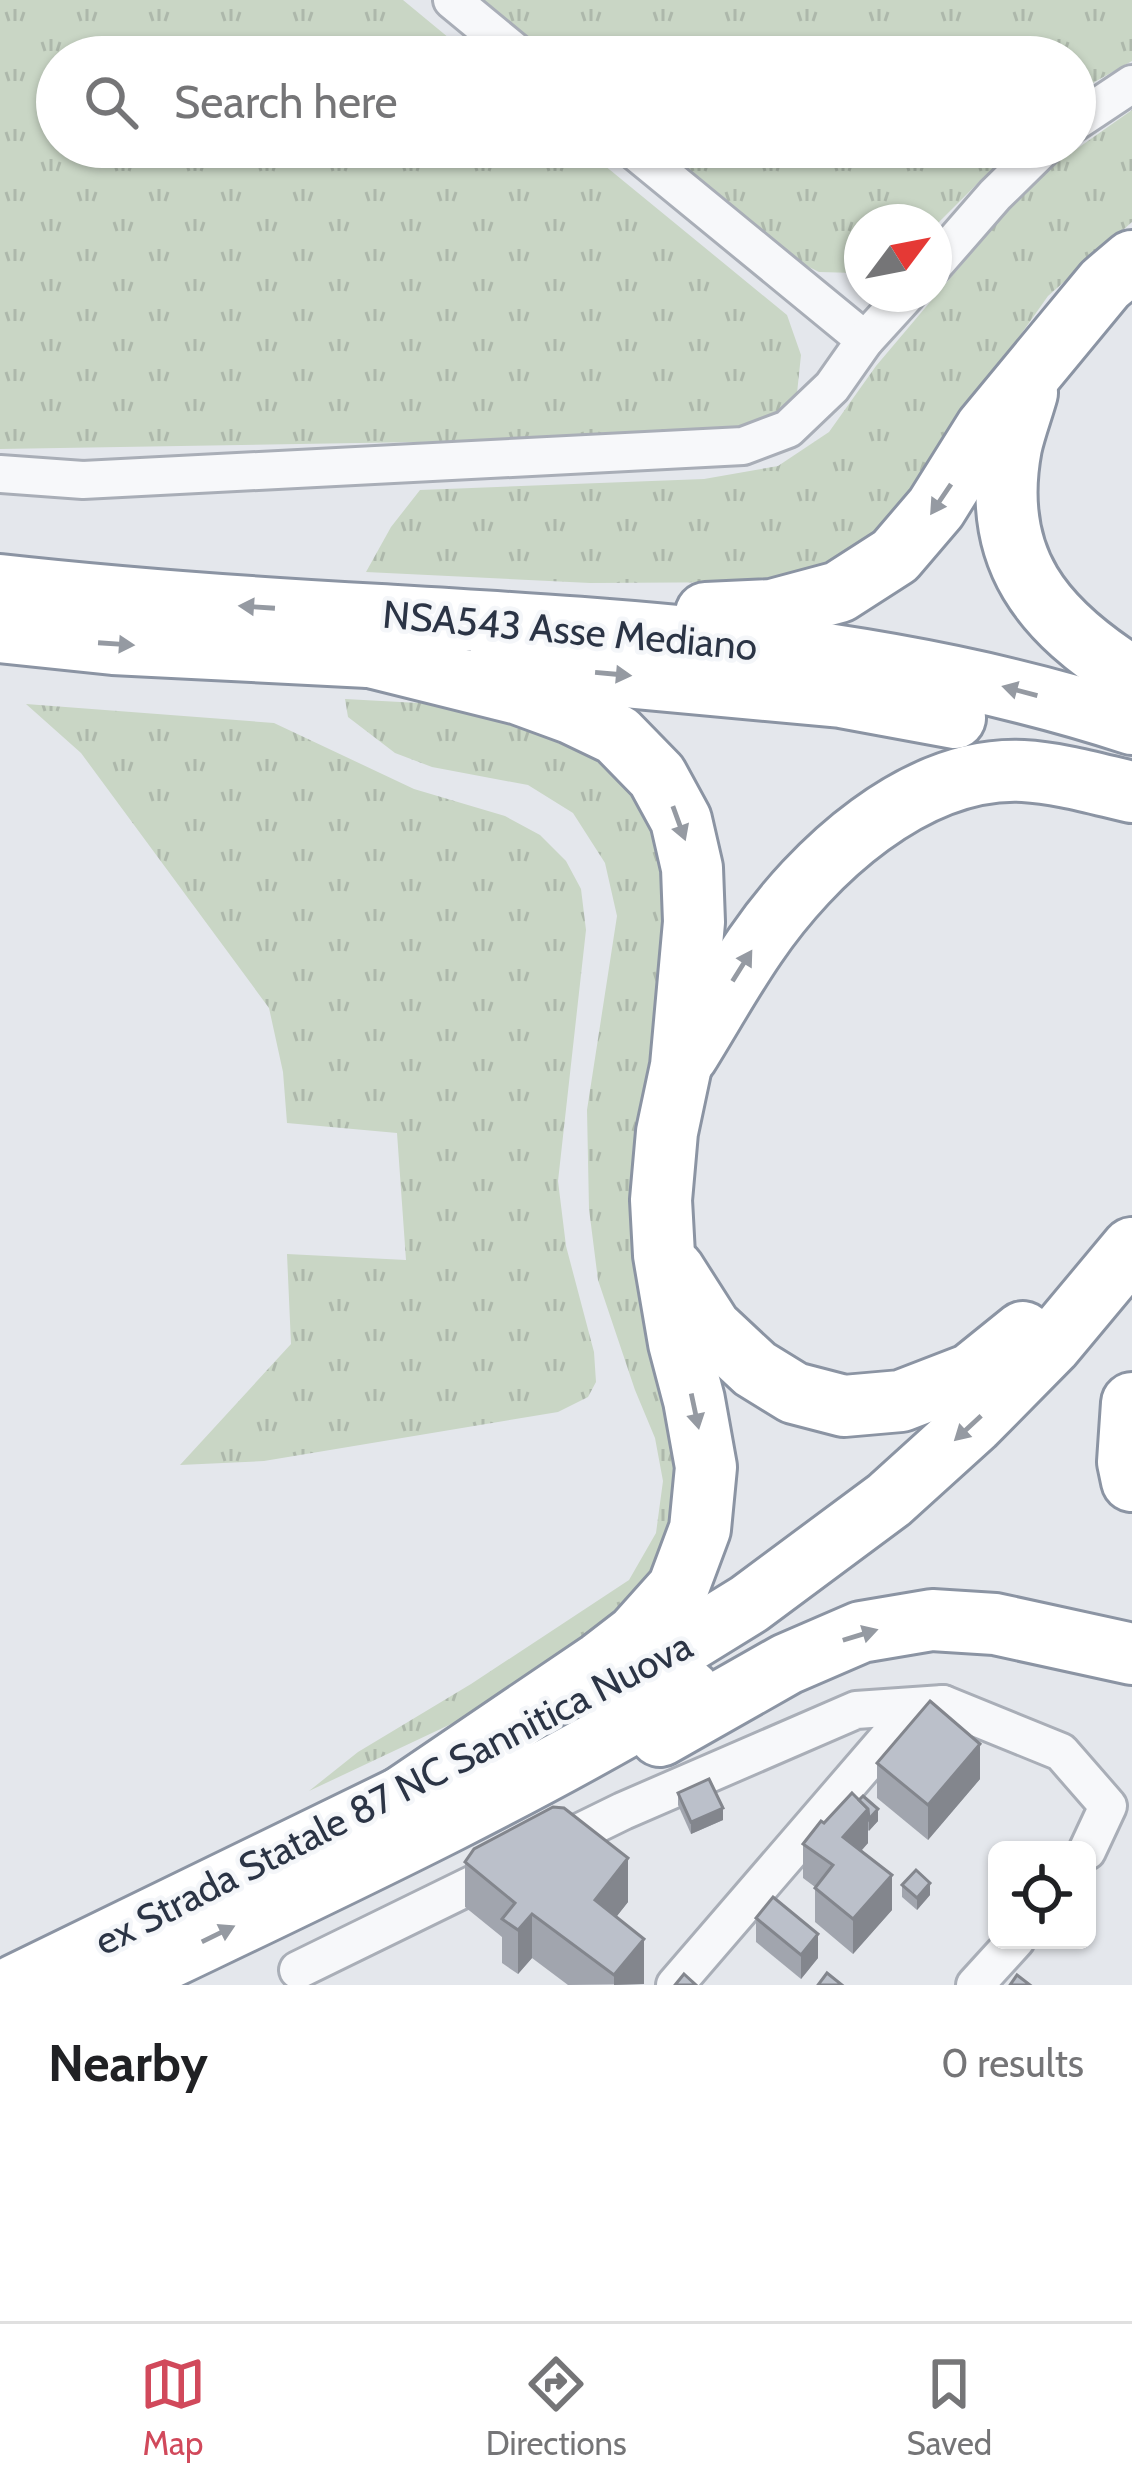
<!DOCTYPE html>
<html lang="en">
<head>
<meta charset="utf-8">
<style>
  body { margin:0; font-family:Cabin,sans-serif; background:#f6f6f6; color:#202124 }
  .controls { position:absolute; right:36px; bottom:36px; display:grid; overflow:hidden; border-radius:18px; box-shadow:0 3px 9px #0004 }
  .controls button { width:108px; height:108px; display:grid; place-items:center; padding:0; border:0; border-bottom:3px solid #e0e0e0; background:#fff; color:#202124; font:60px sans-serif }
  .compass { position:absolute; left:844px; top:204px; width:108px; height:108px; border-radius:50%; background:#fff; box-shadow:0 3px 9px #0004; rotate:58deg }
  .list { margin:0; padding:0; list-style:none }
  h2 { display:flex; justify-content:space-between; align-items:center; height:156px; margin:0; padding:0 48px; font-size:51px }
  h2 small { font-size:39px; font-weight:400; color:#757577 }
  .icon { flex:none; width:66px; height:66px; fill:none; stroke:currentColor; stroke-width:2; stroke-linecap:round; stroke-linejoin:round }
  .map { position:relative; flex:none; width:1132px; height:1985px; overflow:hidden }
  .search { position:absolute; background:#fff; box-shadow:0 3px 9px #0004; left:36px; right:36px; top:36px; height:132px; display:flex; align-items:center; gap:30px; box-sizing:border-box; padding:0 42px; border-radius:66px; color:#757577; font-size:45px }
  .sheet { height:336px; background:#fff }
  nav { display:flex; justify-content:space-around; align-items:center; box-sizing:border-box; height:168px; border-top:3px solid #e0e0e0; background:#fff; font-size:33px; color:#757577 }
  nav a { display:grid; justify-items:center; gap:6px }
  nav .on { color:#d1495b }
  .map>svg:first-child { display:block }
  .grass { fill:url(#grass-tufts) }
  .lines { fill:none; stroke-linecap:round; stroke-linejoin:round }
  .minor-casing { stroke:#a9aeb7; stroke-width:42 }
  .trunk-casing { stroke:#8b94a3; stroke-width:66 }
  .minor { stroke:#f7f8fa; stroke-width:36 }
  .trunk { stroke:#fff; stroke-width:60 }
  .wall { fill:#a1a5ae }
  .shaded-wall { fill:#83868d }
  .building { fill:#bbc0ca; stroke:#83868d; stroke-width:3 }
  .oneway { fill:#959aa2 }
  .labels { text-anchor:middle; dominant-baseline:central; stroke-width:9; stroke-linejoin:round; paint-order:stroke }
  .street-label { font-size:39px; fill:#2b3445; stroke:#f4f6f9 }
</style>
</head>
<body>
<div class="map">
<svg width="1132" height="1985" viewBox="0 0 1132 1985">
  <defs>
    <pattern id="grass-tufts" width="24" height="20" patternUnits="userSpaceOnUse" patternTransform="scale(3)"><rect width="24" height="20" fill="#c9d6c5"/><path d="M3 7l-1-3M5 7V3M7 7l1-3M15 17l-1-3M17 17v-4M19 17l1-3" fill="none" stroke="#adb8ab"/></pattern>
  </defs>
  <rect width="100%" height="100%" fill="#e4e7ec"/>
  <g class="grass">
    <polygon points="0,0 403,0 472,57 57,57 57,147 582,147 787,315 801,355 796,403 763,424 710,437 0,449"/>
    <polygon points="472,0 1132,0 1132,61 1075,93 1075,57 542,57"/>
    <polygon points="1132,110 1132,222 1048,296 966,412 901,518 860,551 782,582 590,583 366,572 391,527 420,490 704,479 778,466 829,432 876,366 1034,179"/>
    <polygon points="652,147 1014,147 934,227 934,222 862,222 862,271 855,273 819,272 781,253"/>
    <polygon points="345,699 474,706 518,716 629,776 670,848 669,952 633,1146 630,1208 632,1259 652,1350 679,1436 669,1563 574,1666 309,1791 358,1752 471,1684 629,1580 656,1533 663,1481 655,1438 635,1390 598,1280 589,1209 587,1110 617,916 605,863 573,813 528,785 432,767 395,753 348,717"/>
    <polygon points="26,704 274,723 414,789 505,816 540,835 566,861 581,889 586,930 558,1181 566,1246 594,1352 596,1382 588,1397 558,1412 264,1461 180,1465 291,1344 287,1254 406,1260 397,1133 287,1123 283,1072 269,1008 81,753"/>
  </g>
  <g class="lines">
    <defs>
      <g id="minor">
        <polyline points="452,0 521,57"/>
        <polyline points="1075,122 1132,84"/>
        <polyline points="630,147 865,340"/>
        <polyline points="934,265 995,195 1044,147"/>
        <polyline points="0,474 83,480 743,446 788,429 832,387 865,340 907,294"/>
        <polyline points="298,1970 623,1811 856,1710 943,1704"/>
        <polyline points="675,1985 894,1731 943,1704 1061,1752 1108,1806 1087,1851"/>
        <polyline points="975,1985 1016,1940"/>
      </g>
      <g id="trunk">
        <path d="M1027,393C1022,411 1015,429 1011,447C990,559 1043,621 1132,677"/>
        <path d="M0,585C126,599 253,608 380,615C634,630 889,644 1132,724"/>
        <polyline points="706,613 772,610 839,592 895,556 936,508 986,428 1105,284 1132,261"/>
        <polyline points="0,632 113,644 407,659"/>
        <polyline points="370,657 519,694 571,713 617,735 657,776 681,820 692,868 694,922 681,1066 667,1132 661,1200 664,1255 679,1343 694,1400 706,1467 700,1529 678,1588 636,1635 601,1662 399,1799"/>
        <polyline points="497,665 841,697 955,718"/>
        <path d="M687,1056C710,1019 731,981 755,946C812,862 915,766 1023,771C1059,773 1097,784 1132,792"/>
        <polyline points="674,1270 711,1328 755,1369 794,1393 844,1406 901,1401 971,1374 1023,1332"/>
        <polyline points="1132,1403 1128,1462 1132,1481"/>
        <polyline points="608,1691 749,1604 889,1500 974,1423 1051,1345 1132,1248"/>
        <polyline points="660,1736 787,1664 861,1632 932,1620 995,1624 1132,1654"/>
        <polyline points="16,1985 433,1782"/>
        <path d="M112,1985C307,1891 504,1801 689,1690"/>
      </g>
    </defs>
    <use href="#minor" class="minor-casing"/>
    <use href="#trunk" class="trunk-casing"/>
    <use href="#minor" class="minor"/>
    <use href="#trunk" class="trunk"/>
  </g>
  <g class="wall">
    <polygon points="877,1763 980,1779 928,1840 877,1798"/>
    <polygon points="678,1793 723,1820 691,1834 678,1805"/>
    <polygon points="859,1800 878,1821 868,1831 868,1843 861,1851 892,1910 853,1954 815,1922 815,1887 803,1878 803,1844 824,1823"/>
    <polygon points="465,1862 628,1902 616,1917 644,1984 568,1985 532,1958 518,1974 502,1963 502,1937 465,1907"/>
    <polygon points="902,1885 930,1895 917,1910 902,1897"/>
    <polygon points="756,1918 818,1958 801,1979 756,1942"/>
  </g>
  <g class="shaded-wall">
    <polygon points="980,1744 980,1779 928,1840 928,1805"/>
    <polygon points="723,1808 723,1820 691,1834 691,1822"/>
    <polygon points="868,1809 868,1843 843,1871 843,1837"/>
    <polygon points="878,1809 878,1821 869,1831 869,1819"/>
    <polygon points="628,1858 628,1902 595,1944 595,1900"/>
    <polygon points="892,1875 892,1910 853,1954 853,1919"/>
    <polygon points="930,1883 930,1895 917,1910 917,1898"/>
    <polygon points="532,1914 532,1958 518,1974 518,1930"/>
    <polygon points="818,1934 818,1958 801,1979 801,1955"/>
    <polygon points="644,1939 644,1984 614,1985 614,1975"/>
  </g>
  <g class="building">
    <polygon points="930,1701 980,1744 928,1805 877,1763"/>
    <polygon points="709,1779 723,1808 691,1822 678,1793"/>
    <polygon points="852,1793 868,1809 843,1837 892,1875 853,1919 815,1888 833,1865 803,1844 821,1821 824,1823"/>
    <polygon points="863,1796 878,1809 869,1819 868,1809 859,1800"/>
    <polygon points="553,1807 564,1808 628,1858 595,1900 644,1939 614,1975 532,1914 518,1930 502,1919 515,1903 465,1862 474,1849"/>
    <polygon points="916,1870 930,1883 917,1898 902,1885"/>
    <polygon points="773,1897 818,1934 801,1955 756,1918"/>
    <polygon points="827,1973 842,1985 818,1985"/>
    <polygon points="684,1974 696,1985 675,1985"/>
    <polygon points="1017,1975 1030,1985 1010,1985"/>
  </g>
  <defs><path id="oneway-solid" d="M-6-.8H1V-3.2L6.5 0L1 3.2V.8H-6Z" transform="scale(3)"/></defs>
  <g class="oneway">
    <use href="#oneway-solid" transform="translate(941 499) rotate(124)"/>
    <use href="#oneway-solid" transform="translate(257 607) rotate(-176)"/>
    <use href="#oneway-solid" transform="translate(116 644) rotate(4)"/>
    <use href="#oneway-solid" transform="translate(613 674) rotate(5)"/>
    <use href="#oneway-solid" transform="translate(1020 691) rotate(-165)"/>
    <use href="#oneway-solid" transform="translate(679 823) rotate(70)"/>
    <use href="#oneway-solid" transform="translate(742 966) rotate(-58)"/>
    <use href="#oneway-solid" transform="translate(695 1411) rotate(78)"/>
    <use href="#oneway-solid" transform="translate(968 1428) rotate(137)"/>
    <use href="#oneway-solid" transform="translate(860 1635) rotate(-17)"/>
    <use href="#oneway-solid" transform="translate(218 1934) rotate(-26)"/>
  </g>
  <g class="labels">
    <g class="street-label">
      <text transform="translate(570 630) rotate(5)">NSA543 Asse Mediano</text>
      <text transform="translate(393 1793) rotate(-27)">ex Strada Statale 87 NC Sannitica Nuova</text>
    </g>
  </g>
</svg>
<div class="controls">
<button><svg class="icon" aria-label="locate" viewBox="0 0 24 24"><circle cx="12" cy="12" r="6"/><path d="M12 2v4M12 18v4M2 12h4M18 12h4"/></svg></button>
</div>
<svg class="compass" viewBox="-18 -18 36 36"><path d="M0-13l5 13h-10z" fill="#e53935"/><path d="M0 13l5-13h-10z" fill="#757577"/></svg>
<div class="search"><svg class="icon" aria-label="search" viewBox="0 0 24 24"><circle cx="10" cy="10" r="6"/><path d="M15 15l6 6"/></svg>Search here</div>
</div>
<section class="sheet">
<h2>Nearby<small>0 results</small></h2>
<ul class="list">
</ul>
</section>
<nav>
<a class="on"><svg class="icon" aria-label="map" viewBox="0 0 24 24"><path d="M3 6l6-2 6 2 6-2v14l-6 2-6-2-6 2zM9 4v14M15 6v14"/></svg>Map</a>
<a><svg class="icon" aria-label="directions" viewBox="0 0 24 24"><path d="M12 3l9 9-9 9-9-9zM9 14v-3h6M13 9l2 2-2 2"/></svg>Directions</a>
<a><svg class="icon" aria-label="saved" viewBox="0 0 24 24"><path d="M7 4h10v16l-5-4-5 4z"/></svg>Saved</a>
</nav>
</body>
</html>
